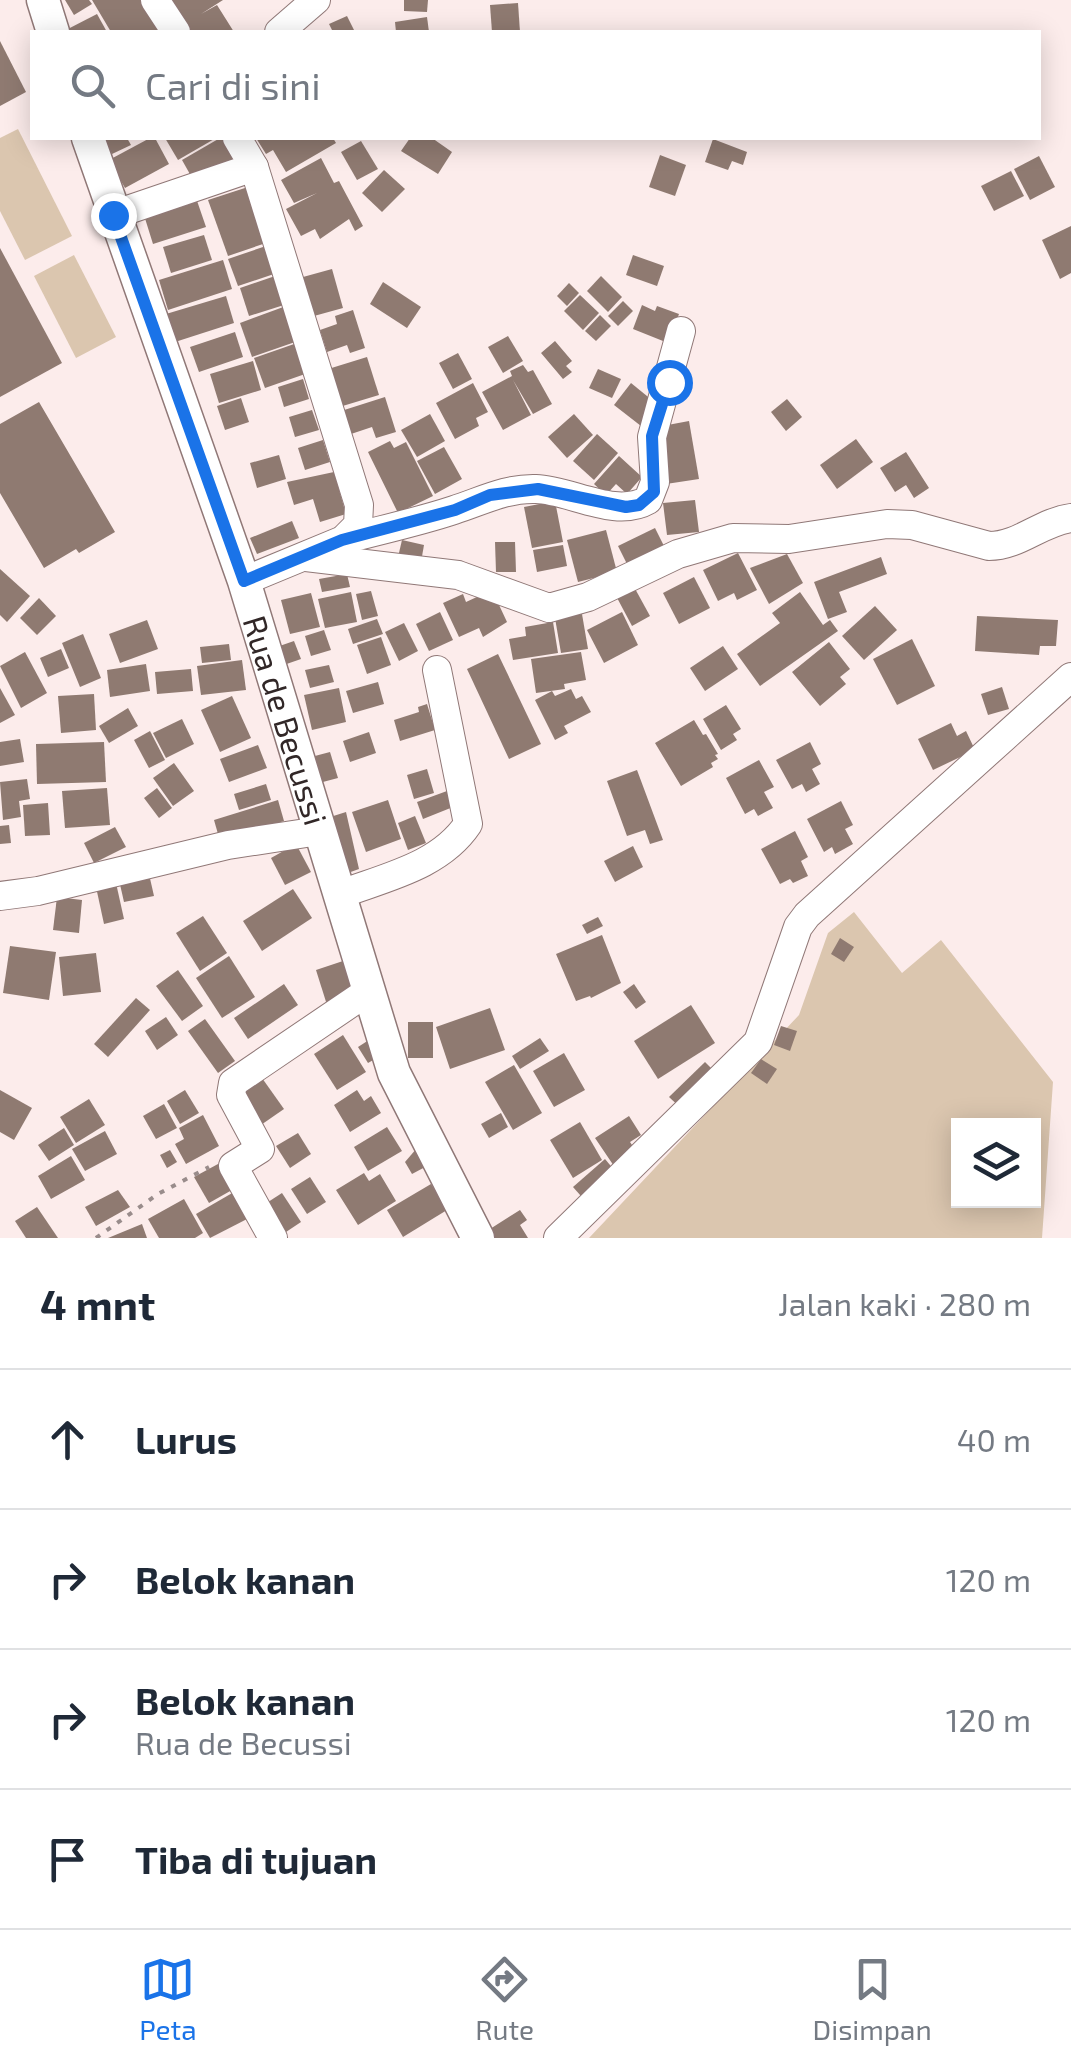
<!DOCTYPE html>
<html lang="id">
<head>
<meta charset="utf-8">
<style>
  body { margin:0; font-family:"Exo 2",sans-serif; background:#f2f2f3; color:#1f2937 }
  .controls { position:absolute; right:30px; bottom:30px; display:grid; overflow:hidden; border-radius:0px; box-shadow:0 5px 25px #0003 }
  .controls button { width:90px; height:90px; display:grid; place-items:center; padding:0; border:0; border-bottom:2px solid #e0e1e3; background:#fff; color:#1f2937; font:50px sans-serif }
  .stop { position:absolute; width:30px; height:30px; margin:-22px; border:8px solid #1a73e8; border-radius:50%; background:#fff }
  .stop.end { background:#1a73e8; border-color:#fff; box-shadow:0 2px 10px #0008 }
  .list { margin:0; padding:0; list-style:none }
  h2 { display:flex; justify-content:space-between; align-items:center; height:130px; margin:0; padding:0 40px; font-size:42px }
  h2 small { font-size:32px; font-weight:400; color:#747a83 }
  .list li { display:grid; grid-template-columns:65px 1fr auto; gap:30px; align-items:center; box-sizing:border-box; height:140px; padding:0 40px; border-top:2px solid #e0e1e3 }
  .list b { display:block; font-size:38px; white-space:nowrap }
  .list p { margin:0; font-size:32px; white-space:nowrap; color:#747a83 }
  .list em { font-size:32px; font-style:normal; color:#747a83 }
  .icon { flex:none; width:55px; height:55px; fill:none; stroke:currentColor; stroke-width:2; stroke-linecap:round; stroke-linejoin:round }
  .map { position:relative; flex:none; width:1071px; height:1238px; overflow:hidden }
  .search { position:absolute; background:#fff; box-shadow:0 5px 25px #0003; left:30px; right:30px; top:30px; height:110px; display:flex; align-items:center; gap:25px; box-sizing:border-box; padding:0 35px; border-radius:0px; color:#747a83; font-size:38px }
  .sheet { height:690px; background:#fff }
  nav { display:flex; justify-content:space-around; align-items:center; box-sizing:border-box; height:140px; border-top:2px solid #e0e1e3; background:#fff; font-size:28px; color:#747a83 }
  nav a { display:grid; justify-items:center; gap:5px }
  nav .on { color:#1a73e8 }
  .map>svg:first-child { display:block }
  .green { fill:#dbc6af; fill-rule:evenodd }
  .building { fill:#8f7a71 }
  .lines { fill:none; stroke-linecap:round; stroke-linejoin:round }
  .minor-casing { stroke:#907877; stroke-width:30 }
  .tertiary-casing { stroke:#907877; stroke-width:35 }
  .path { stroke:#998c8b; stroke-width:4; stroke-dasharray:5 8; stroke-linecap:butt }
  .minor { stroke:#fff; stroke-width:28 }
  .tertiary { stroke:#fff; stroke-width:32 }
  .route { stroke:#1a73e8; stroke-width:12 }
  .labels { text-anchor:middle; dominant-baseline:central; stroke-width:8; stroke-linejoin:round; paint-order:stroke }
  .street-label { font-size:32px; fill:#312727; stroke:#fefefe }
</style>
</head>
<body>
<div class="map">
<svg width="1071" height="1238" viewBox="0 0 1071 1238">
  <rect width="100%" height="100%" fill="#fceceb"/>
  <g class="green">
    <polygon points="18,129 72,236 25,260 0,211 0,138"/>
    <polygon points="74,255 116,337 76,358 34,276"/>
    <path d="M854,912L902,973L941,940L1053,1082L1042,1238H589L799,1015L828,933ZM958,1126H1034V1200H958Z"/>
  </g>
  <g class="building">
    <polygon points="65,0 89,0 92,4 74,15"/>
    <polygon points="92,0 146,0 165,32 111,32"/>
    <polygon points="169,0 223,0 201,14 217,5 234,32 190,32"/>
    <polygon points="404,0 428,0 427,12 404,11"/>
    <polygon points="518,3 520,32 492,32 490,5"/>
    <polygon points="97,14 107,32 62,32"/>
    <polygon points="347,16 355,32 333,32 329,24"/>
    <polygon points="427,17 429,32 396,32 395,22"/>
    <polygon points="0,41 26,92 0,106"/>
    <polygon points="103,138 127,138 131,145 112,154"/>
    <polygon points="150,138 155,138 169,164 125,188 109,160"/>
    <polygon points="165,138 216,138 178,160"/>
    <polygon points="220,138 229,138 241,159 196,185 182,160"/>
    <polygon points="256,138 333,138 336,143 286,172 273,150 266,154"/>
    <polygon points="410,138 432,138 452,152 438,174 401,151"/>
    <polygon points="713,139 747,152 743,165 732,161 728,170 705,162"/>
    <polygon points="361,141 378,169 357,180 341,152"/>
    <polygon points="660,155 686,165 675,196 649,187"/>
    <polygon points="1039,156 1055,187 1030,200 1014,169"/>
    <polygon points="321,158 334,183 339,181 363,226 355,231 349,219 320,239 315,229 301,236 286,209 317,193 294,203 281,180"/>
    <polygon points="384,170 405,189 382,212 362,193"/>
    <polygon points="1011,171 1024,196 994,211 981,186"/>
    <polygon points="251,186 266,243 228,256 208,200"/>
    <polygon points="195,195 206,227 153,244 143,212"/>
    <polygon points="1071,226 1071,273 1060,279 1042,240"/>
    <polygon points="204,235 212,260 171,273 163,247"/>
    <polygon points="269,245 274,274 238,286 228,259"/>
    <polygon points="0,248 62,363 0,397"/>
    <polygon points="633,255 664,266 657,286 626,275"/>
    <polygon points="223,260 232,289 168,310 159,280"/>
    <polygon points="332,269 343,308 314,316 303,277"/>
    <polygon points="278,275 284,305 249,316 240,288"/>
    <polygon points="601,276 622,297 608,312 587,291"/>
    <polygon points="383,282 421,307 407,328 370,304"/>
    <polygon points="569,283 579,293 567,306 557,296"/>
    <polygon points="580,295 599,313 583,330 564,311"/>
    <polygon points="226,296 234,323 175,342 166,314"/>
    <polygon points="623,301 633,311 618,326 608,316"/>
    <polygon points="642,305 655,311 657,306 679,314 668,343 633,329"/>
    <polygon points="286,306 298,341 252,357 240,323"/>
    <polygon points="353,310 365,348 350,353 347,345 327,352 320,330 337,324 335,316"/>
    <polygon points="600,315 611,326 596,341 585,331"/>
    <polygon points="235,332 243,357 199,372 190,347"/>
    <polygon points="508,336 523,361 503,373 488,347"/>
    <polygon points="555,341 572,361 566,366 572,372 563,379 541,353"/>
    <polygon points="297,343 308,373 265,388 254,358"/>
    <polygon points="458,353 472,379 453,389 439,363"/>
    <polygon points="367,357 379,395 336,408 325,370"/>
    <polygon points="253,361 261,390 219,403 210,374"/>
    <polygon points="523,365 528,372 533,370 552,404 533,414 513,380 531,415 503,430 482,392 512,376 510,371"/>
    <polygon points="598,369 621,379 612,398 589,388"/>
    <polygon points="303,379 309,399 284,407 278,387"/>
    <polygon points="473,383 488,412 476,418 479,426 455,439 436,403"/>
    <polygon points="631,383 658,405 641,426 614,405"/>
    <polygon points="385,397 396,432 376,438 372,427 348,435 341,411"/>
    <polygon points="241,398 249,422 225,430 217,406"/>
    <polygon points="787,399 802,417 786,431 771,412"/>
    <polygon points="39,402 115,532 79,553 76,549 44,568 0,493 0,424"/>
    <polygon points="312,410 319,430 295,437 289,417"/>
    <polygon points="430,414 445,441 417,457 401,430"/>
    <polygon points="574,414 593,435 567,458 548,437"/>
    <polygon points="689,421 699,479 666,484 657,427"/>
    <polygon points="597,434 618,453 594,480 573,461"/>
    <polygon points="856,439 873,462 837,489 820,465"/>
    <polygon points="323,440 330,462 305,470 298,448"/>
    <polygon points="390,441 394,448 406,442 433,496 398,513 368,452"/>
    <polygon points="444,447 462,479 435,494 417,461"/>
    <polygon points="906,452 929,488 914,498 906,485 895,492 880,468"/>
    <polygon points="279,455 286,479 257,488 250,463"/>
    <polygon points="619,456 642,477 627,494 616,484 606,495 594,484"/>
    <polygon points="334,472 346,514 320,522 313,499 294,505 287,482"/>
    <polygon points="695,500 699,532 667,535 663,503"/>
    <polygon points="555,501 563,542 532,548 524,507"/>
    <polygon points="292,521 299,538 257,554 250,538"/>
    <polygon points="655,528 664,546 627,564 618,546"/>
    <polygon points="606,530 617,572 578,582 567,540"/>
    <polygon points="402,540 424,545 421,562 398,557"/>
    <polygon points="495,542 515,542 516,572 496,572"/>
    <polygon points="563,545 567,566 537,572 533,550"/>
    <polygon points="738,553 757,590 737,600 734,593 718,601 703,570"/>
    <polygon points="787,554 803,583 769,604 750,568"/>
    <polygon points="881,557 887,574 839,592 847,612 828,619 814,582"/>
    <polygon points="0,569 30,596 7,622 0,615"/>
    <polygon points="347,574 350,587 322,592 319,579"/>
    <polygon points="694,577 710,608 679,624 663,593"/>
    <polygon points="633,585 650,616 632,626 615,594"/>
    <polygon points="492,590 507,622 483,637 479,628 459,637 443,603 463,594 466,602"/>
    <polygon points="371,591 378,616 362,620 356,594"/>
    <polygon points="351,592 357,622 325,628 318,599"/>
    <polygon points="800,592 823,625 830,620 838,631 760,686 737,654 780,623 772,613"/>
    <polygon points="311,593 320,627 290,634 281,600"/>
    <polygon points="39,598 56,616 37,635 20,618"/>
    <polygon points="875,606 897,630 864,660 842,636"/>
    <polygon points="440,612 453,640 429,651 416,624"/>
    <polygon points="622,612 638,645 604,663 587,630"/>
    <polygon points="582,614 588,649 561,653 555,618"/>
    <polygon points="977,616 1058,620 1056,646 1040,646 1039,655 975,651"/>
    <polygon points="377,619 383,634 353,644 348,629"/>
    <polygon points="147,620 158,649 120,663 109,634"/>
    <polygon points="553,622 558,653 513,660 509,639 526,636 525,627"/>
    <polygon points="404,623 418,651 399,661 385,632"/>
    <polygon points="324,630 331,650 311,656 305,636"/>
    <polygon points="83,634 101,678 80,687 62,643"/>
    <polygon points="381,637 391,665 367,674 357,645"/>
    <polygon points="912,639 935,686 897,705 873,659"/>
    <polygon points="294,641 301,659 275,668 268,650"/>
    <polygon points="829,642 850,669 840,677 846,684 820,706 792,672"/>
    <polygon points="229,644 231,660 202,663 200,647"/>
    <polygon points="723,646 738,669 705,691 690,668"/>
    <polygon points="61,649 69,668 48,677 40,658"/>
    <polygon points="25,652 47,693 21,708 0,666"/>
    <polygon points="581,652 586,680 564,684 565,689 536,693 531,659"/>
    <polygon points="498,654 541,744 509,759 467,669"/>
    <polygon points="242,660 246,690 201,695 197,666"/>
    <polygon points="146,664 150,691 110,697 107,670"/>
    <polygon points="329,665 334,682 310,688 305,670"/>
    <polygon points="191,669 193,691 157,694 155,672"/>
    <polygon points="378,682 384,704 353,713 346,691"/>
    <polygon points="1002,687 1009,709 988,715 981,694"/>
    <polygon points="0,688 15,715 0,723"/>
    <polygon points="339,688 346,722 312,730 304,695"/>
    <polygon points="571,689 576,699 582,696 591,712 564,726 568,733 555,740 535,700 552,691 555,696"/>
    <polygon points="94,694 96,730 61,733 58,696"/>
    <polygon points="232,696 251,738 220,752 201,710"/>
    <polygon points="427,704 435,730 400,741 394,720 419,712 418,707"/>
    <polygon points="726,705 741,729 733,734 737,740 721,750 703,719"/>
    <polygon points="128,708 138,726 109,743 99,726"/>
    <polygon points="182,719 194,744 166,758 153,733"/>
    <polygon points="694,720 703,735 706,734 718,754 715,755 718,759 711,763 713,767 681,786 655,743"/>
    <polygon points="951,723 957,736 966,731 975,750 933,770 918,739"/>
    <polygon points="150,731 165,760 149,768 134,740"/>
    <polygon points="369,732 376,753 350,762 343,741"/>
    <polygon points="20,739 24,762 0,766 0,742"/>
    <polygon points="104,742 106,782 37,784 36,744"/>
    <polygon points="810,742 821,764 812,769 820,784 806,792 802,784 792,789 776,760"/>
    <polygon points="258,745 267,768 229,782 220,759"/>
    <polygon points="330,752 338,778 319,783 311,757"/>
    <polygon points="759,760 774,787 764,792 773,808 758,816 754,809 745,814 726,778"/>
    <polygon points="174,763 194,791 173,806 153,778"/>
    <polygon points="427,769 434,793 414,799 407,775"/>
    <polygon points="637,770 663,840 650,844 645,830 627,836 607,781"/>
    <polygon points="27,779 30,799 19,801 21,817 3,820 0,782"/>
    <polygon points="266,784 271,800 239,810 234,794"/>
    <polygon points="107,788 110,825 65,828 62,791"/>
    <polygon points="157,788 172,808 159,818 144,798"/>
    <polygon points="447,791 453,807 423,819 417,802"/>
    <polygon points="278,800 284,821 220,841 214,820"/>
    <polygon points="388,800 401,839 366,852 352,812"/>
    <polygon points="841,801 853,825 845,829 853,844 835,854 832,847 824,852 807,819"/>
    <polygon points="48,803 50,835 25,836 23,805"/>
    <polygon points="346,812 359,869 345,874 327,818"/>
    <polygon points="415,816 426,843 408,850 398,823"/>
    <polygon points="9,825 11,843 0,844 0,826"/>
    <polygon points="115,827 126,847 94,863 84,843"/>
    <polygon points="795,831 808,857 801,861 808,876 793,883 790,879 780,884 761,849"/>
    <polygon points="296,844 311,872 285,885 271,858"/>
    <polygon points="633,846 643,867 615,882 604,861"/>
    <polygon points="149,874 154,896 124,902 119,880"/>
    <polygon points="116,883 124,919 104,924 96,887"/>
    <polygon points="293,889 312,918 262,951 243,921"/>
    <polygon points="57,897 82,900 79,933 53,930"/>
    <polygon points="203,916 227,953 200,971 176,933"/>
    <polygon points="598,917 603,926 587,934 582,925"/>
    <polygon points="602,935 621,983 591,998 590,996 576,1001 556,954"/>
    <polygon points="840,938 854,947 844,962 831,954"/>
    <polygon points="10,946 56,952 49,1000 3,993"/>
    <polygon points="96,953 101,992 63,996 59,957"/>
    <polygon points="229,956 255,997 222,1018 196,978"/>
    <polygon points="346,960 357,995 327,1005 316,970"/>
    <polygon points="178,970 203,1006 182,1021 156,986"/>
    <polygon points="284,984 298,1005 248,1039 234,1018"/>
    <polygon points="634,984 646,1002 636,1009 623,992"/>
    <polygon points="136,998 150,1010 108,1057 94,1044"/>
    <polygon points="691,1005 715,1043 658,1079 634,1041"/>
    <polygon points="490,1008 505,1050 450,1069 436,1027"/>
    <polygon points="166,1017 178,1035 157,1050 145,1031"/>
    <polygon points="205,1019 235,1061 218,1073 188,1031"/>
    <rect x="408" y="1022" width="25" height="36"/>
    <polygon points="781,1026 797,1031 790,1051 774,1045"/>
    <polygon points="343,1035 366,1072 337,1090 314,1054"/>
    <polygon points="372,1038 382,1055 368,1063 358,1047"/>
    <polygon points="540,1038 549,1051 520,1069 512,1056"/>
    <polygon points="564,1053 585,1090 554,1107 533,1071"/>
    <polygon points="761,1059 777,1069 767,1084 751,1073"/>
    <polygon points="705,1062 719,1076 684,1111 669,1097"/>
    <polygon points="514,1065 542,1113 513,1130 485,1082"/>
    <polygon points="262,1078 284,1109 258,1127 236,1096"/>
    <polygon points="0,1090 32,1108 14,1140 0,1132"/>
    <polygon points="185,1090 199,1113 180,1124 167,1101"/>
    <polygon points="357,1090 364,1101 371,1096 381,1113 350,1132 334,1105"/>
    <polygon points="89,1099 105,1125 76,1143 60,1117"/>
    <polygon points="164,1104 177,1128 156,1139 143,1116"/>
    <polygon points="501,1113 508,1127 489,1138 481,1124"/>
    <polygon points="203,1115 219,1146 186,1164 175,1144 184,1139 179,1128"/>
    <polygon points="629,1116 641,1135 630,1142 640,1157 618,1172 595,1138"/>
    <polygon points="580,1122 602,1160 573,1178 550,1140"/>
    <polygon points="387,1127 402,1151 368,1171 354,1147"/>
    <polygon points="64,1128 74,1145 49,1161 38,1145"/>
    <polygon points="105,1131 117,1154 85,1171 72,1149"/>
    <polygon points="298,1133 311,1154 290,1168 276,1146"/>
    <polygon points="417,1148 427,1166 412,1174 405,1162"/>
    <polygon points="170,1150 177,1162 167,1168 160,1155"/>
    <polygon points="71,1156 85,1180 51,1199 38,1176"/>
    <polygon points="605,1159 620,1177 588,1204 573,1187"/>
    <polygon points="218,1164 232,1190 209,1203 194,1177"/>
    <polygon points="364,1173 369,1181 380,1174 396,1201 358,1225 336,1190"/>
    <polygon points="310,1177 326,1202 307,1214 291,1189"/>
    <polygon points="431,1184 447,1210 403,1237 387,1210"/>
    <polygon points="118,1190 130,1207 96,1226 85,1207"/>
    <polygon points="234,1192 249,1218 210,1238 196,1214"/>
    <polygon points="282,1193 301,1222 283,1234 265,1204"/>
    <polygon points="184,1199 203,1233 195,1238 159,1238 148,1219"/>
    <polygon points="37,1207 58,1238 26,1238 15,1221"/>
    <polygon points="520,1210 527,1220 520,1225 528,1238 495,1238 490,1229"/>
    <polygon points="142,1224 147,1238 108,1238"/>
  </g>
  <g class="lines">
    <defs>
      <g id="minor">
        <polyline points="155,0 176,32"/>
        <polyline points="279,32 316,0"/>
        <polyline points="113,215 254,167 237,138"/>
        <path d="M343,540C380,530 418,522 454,510C482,501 506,488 536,489C571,490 615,519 648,500L655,482L652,437L681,331"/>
        <path d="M306,557L458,575L549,608L588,597L678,554L733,538L789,539L887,524L912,525L989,546C1019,546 1041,522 1071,518"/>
        <polyline points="244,581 343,540 358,525 359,505 354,489 254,167"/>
        <path d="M341,894C386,877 440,866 468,824L437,670"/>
        <polyline points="0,896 38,891 228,845 319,831"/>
        <polyline points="273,1238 233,1166 260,1149 231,1095 233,1083 367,992"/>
        <polyline points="558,1238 758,1042 798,927 807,915 1071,677"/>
      </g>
      <g id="tertiary">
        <polyline points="43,0 53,32"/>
        <path id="s1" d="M88,138L244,581L394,1073L478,1238"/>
      </g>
    </defs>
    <use href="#minor" class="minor-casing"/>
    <use href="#tertiary" class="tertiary-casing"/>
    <polyline class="path" points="96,1238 158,1194 209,1167"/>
    <use href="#minor" class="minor"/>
    <use href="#tertiary" class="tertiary"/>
  </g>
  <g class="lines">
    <polyline class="route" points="113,215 244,581 342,540 455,510 490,495 538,489 626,507 639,505 654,492 652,436 669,382"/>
  </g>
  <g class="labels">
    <g class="street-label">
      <text stroke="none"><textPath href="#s1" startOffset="615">Rua de Becussi</textPath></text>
    </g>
  </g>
</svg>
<div class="controls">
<button><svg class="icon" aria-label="layers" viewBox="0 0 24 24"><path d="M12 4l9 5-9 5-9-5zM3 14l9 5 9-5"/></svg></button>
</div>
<div class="stop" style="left:669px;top:382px"></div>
<div class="stop end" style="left:113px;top:215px"></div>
<div class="search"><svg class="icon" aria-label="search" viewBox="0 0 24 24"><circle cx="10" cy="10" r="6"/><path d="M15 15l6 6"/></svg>Cari di sini</div>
</div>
<section class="sheet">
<h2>4 mnt<small>Jalan kaki · 280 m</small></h2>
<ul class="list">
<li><svg class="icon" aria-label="ahead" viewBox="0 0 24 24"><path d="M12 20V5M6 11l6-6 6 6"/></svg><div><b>Lurus</b></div><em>40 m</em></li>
<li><svg class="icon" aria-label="right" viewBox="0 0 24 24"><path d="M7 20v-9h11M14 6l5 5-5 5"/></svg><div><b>Belok kanan</b></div><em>120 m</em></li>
<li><svg class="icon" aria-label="right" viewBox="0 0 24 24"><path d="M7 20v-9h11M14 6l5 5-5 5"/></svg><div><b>Belok kanan</b><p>Rua de Becussi</p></div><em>120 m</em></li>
<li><svg class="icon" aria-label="arrive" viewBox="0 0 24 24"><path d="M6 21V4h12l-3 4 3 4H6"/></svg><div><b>Tiba di tujuan</b></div></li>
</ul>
</section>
<nav>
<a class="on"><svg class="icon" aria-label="map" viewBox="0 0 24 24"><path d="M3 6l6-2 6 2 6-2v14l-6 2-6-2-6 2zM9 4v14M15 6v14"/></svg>Peta</a>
<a><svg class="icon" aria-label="directions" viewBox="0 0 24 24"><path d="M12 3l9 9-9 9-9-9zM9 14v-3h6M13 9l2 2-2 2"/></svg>Rute</a>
<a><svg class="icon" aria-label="saved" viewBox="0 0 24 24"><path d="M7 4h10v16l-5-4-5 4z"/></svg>Disimpan</a>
</nav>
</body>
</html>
